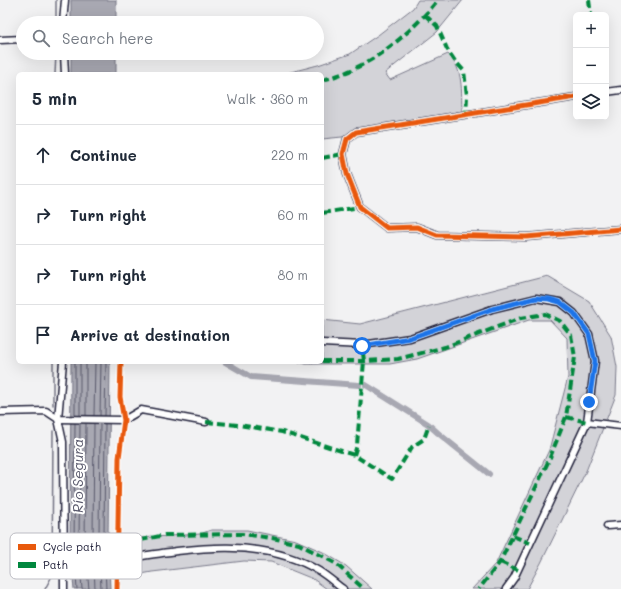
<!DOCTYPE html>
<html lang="en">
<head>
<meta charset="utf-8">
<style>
  body { margin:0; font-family:Mali,sans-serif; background:#f2f2f3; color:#1f2937 }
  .controls { position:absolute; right:12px; top:12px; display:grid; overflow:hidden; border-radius:6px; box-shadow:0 4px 16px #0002 }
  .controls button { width:36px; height:36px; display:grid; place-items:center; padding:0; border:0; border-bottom:1px solid #e0e1e3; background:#fff; color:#1f2937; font:20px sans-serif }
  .stop { position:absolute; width:12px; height:12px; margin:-9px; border:3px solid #1a73e8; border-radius:50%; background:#fff }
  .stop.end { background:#1a73e8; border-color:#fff; box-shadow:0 1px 4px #0008 }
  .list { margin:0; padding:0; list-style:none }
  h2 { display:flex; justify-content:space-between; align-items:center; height:52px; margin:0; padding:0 16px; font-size:17px }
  h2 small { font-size:13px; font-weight:400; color:#747a83 }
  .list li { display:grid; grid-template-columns:26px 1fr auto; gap:12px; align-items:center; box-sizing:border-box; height:60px; padding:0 16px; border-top:1px solid #e0e1e3 }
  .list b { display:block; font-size:15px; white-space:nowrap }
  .list em { font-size:13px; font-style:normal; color:#747a83 }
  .icon { flex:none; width:22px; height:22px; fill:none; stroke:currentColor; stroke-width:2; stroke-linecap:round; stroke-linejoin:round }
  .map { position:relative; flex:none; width:621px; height:589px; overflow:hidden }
  .search { position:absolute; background:#fff; box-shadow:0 4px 16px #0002; left:16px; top:16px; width:308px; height:44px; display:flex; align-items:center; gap:10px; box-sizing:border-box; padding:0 14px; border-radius:22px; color:#747a83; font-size:15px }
  .panel { position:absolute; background:#fff; box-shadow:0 4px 16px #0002; left:16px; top:72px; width:308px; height:292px; border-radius:6px }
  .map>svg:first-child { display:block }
  .green { fill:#d3d3d8; stroke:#7a7a8a }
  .water { fill:#a8a8b2; stroke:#727282 }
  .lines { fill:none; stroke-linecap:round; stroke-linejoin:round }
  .shore { stroke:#58586b; stroke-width:1 }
  .stream { stroke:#727282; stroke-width:1.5 }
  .canal { stroke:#a8a8b2; stroke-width:6 }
  .minor-casing { stroke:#22223b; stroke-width:9 }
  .minor { stroke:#fff; stroke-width:6 }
  .quiet { stroke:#00873e; stroke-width:4; stroke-dasharray:8 4; stroke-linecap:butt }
  .cycleway-casing { stroke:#fff; stroke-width:8 }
  .cycleway { stroke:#e8590c; stroke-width:5 }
  .route { stroke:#1a73e8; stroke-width:5 }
  .labels { text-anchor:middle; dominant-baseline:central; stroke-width:4; stroke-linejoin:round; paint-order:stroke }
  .water-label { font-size:14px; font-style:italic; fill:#58586b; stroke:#fff }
  .key { fill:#fff; stroke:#bdbdc4; stroke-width:1 }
  .key-label { font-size:11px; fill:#22223b }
</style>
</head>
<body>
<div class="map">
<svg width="621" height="589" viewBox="0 0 621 589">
  <rect width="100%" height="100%" fill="#f2f2f3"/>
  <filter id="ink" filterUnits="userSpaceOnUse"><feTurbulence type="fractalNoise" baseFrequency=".025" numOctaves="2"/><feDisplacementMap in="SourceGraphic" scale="8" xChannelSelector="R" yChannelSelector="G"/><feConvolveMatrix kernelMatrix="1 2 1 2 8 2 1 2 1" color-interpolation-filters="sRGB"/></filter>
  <g filter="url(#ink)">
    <g class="green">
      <path d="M418,0H463L437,32L385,73L390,80L448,54C464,70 461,91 462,111L342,137L322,139V74H283L318,65L350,54L378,35L413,8Z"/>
      <polygon points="547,276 589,301 611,336 617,367 616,395 586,471 541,563 527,589 472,589 496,563 549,450 568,377 567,338 550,320 529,320 417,359 390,364 306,364 298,362 322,362 322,320 360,324"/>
      <polygon points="211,530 247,530 296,540 323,552 346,566 372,589 327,589 313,579 271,562 244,561 152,572 120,578 124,539 200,534"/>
    </g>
    <g class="water">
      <rect x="71" y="0" width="45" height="23"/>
      <rect x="71" y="53" width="45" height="21"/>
      <polygon points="71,362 110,362 108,538 110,589 74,589 70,550"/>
    </g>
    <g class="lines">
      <g class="shore">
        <polyline points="75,362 75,415"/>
        <polyline points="80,415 80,362"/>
        <polyline points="86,415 86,362"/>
        <polyline points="94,416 95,362"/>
        <polyline points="100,416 101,362"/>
        <polyline points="105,416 106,362"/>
        <polyline points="75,423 74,550 77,589"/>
        <polyline points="80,423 79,549 82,589"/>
        <polyline points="86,423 85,549 89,589"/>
        <polyline points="94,424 93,538 95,589"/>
        <polyline points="100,424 99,538 101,589"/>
        <polyline points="105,424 104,538 106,589"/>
      </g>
      <g class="stream">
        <polyline points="56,19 56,0"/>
        <polyline points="55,74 56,53"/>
        <polyline points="53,405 53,362"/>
        <polyline points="45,589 52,576 53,431"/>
      </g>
      <g class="canal">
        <polyline points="225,362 251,377 359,385"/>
        <polyline points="366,385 428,424 438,433 489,474"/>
      </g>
      <defs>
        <g id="minor">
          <polyline points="63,23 65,0"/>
          <polyline points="0,40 23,39"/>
          <polyline points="64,53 65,74"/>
          <polyline points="606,92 621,90"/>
          <polyline points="576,97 356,132 347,139 343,154 347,174 360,207 387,228 417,227 437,235 526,237 621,229"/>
          <polyline points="322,343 362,345 410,338 492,309 536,298 560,302 574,313 589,334 595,361 587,422 514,578 506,589"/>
          <polyline points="63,362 58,419 63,442 64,589"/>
          <polyline points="0,412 46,411 58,419 124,420 141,410 206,422"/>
          <polyline points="587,422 621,426"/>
          <polyline points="607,526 621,525"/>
          <path d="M117,560C182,550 259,534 319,571C327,576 335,583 343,589"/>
        </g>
      </defs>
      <use href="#minor" class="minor-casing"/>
      <use href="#minor" class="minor"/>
      <g class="quiet">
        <polyline points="589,0 591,15"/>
        <polyline points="425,15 437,26 447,49 455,61 464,71 467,96 466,115"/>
        <path d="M322,80C369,69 408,36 438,0"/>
        <polyline points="322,158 343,154"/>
        <polyline points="322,213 360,207"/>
        <polyline points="322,361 364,361 398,359 445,347 521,318 545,314 560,321 571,335 575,357 566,417 549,460 500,562 479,589"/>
        <polyline points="566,417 587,422"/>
        <polyline points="206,422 239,425 282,432 354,455 392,479 412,447 424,439 429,425"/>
        <polyline points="354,455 357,445 364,361 362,345"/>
        <polyline points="513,536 530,543"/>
        <polyline points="117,545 165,535 242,534 272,538 299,544 335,563 364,589"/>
        <polyline points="500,562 518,570"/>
      </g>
      <defs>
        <g id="cycleway">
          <polyline points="576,97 356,132 347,139 343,154 347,174 360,207 387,228 417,227 437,235 526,237 621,229"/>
          <polyline points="117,589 119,458 124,420 120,397 121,362"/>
        </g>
      </defs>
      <use href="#cycleway" class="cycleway-casing"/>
      <use href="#cycleway" class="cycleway"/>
    </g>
  </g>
  <g class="lines" filter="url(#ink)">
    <polyline class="route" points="362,346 410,338 492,309 536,298 549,299 560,302 574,313 589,334 595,361 589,402"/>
  </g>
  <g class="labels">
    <g class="water-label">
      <text transform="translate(77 476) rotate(-90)">Río Segura</text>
    </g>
  </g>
  <rect x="10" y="533" width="132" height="46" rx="6" class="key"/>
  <rect x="18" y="544" width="18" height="6" fill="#e8590c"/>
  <rect x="18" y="562" width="18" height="6" fill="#00873e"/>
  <g class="key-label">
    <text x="43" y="551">Cycle path</text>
    <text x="43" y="569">Path</text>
  </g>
</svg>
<div class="controls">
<button>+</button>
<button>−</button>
<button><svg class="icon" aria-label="layers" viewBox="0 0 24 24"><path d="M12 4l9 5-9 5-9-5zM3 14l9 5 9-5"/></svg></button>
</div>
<div class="stop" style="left:362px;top:346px"></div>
<div class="stop end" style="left:589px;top:402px"></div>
<div class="search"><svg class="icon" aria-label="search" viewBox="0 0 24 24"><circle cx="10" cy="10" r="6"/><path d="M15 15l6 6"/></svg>Search here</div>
<section class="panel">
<h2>5 min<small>Walk · 360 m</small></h2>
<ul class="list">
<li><svg class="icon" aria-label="ahead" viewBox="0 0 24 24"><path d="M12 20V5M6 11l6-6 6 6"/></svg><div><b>Continue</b></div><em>220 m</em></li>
<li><svg class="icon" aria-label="right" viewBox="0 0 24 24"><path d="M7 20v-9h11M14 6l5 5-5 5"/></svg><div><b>Turn right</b></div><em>60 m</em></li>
<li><svg class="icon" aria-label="right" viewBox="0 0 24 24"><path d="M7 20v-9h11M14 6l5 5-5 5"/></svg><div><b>Turn right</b></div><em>80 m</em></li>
<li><svg class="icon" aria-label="arrive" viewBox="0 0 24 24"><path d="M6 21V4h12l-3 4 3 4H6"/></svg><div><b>Arrive at destination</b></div></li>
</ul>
</section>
</div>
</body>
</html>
